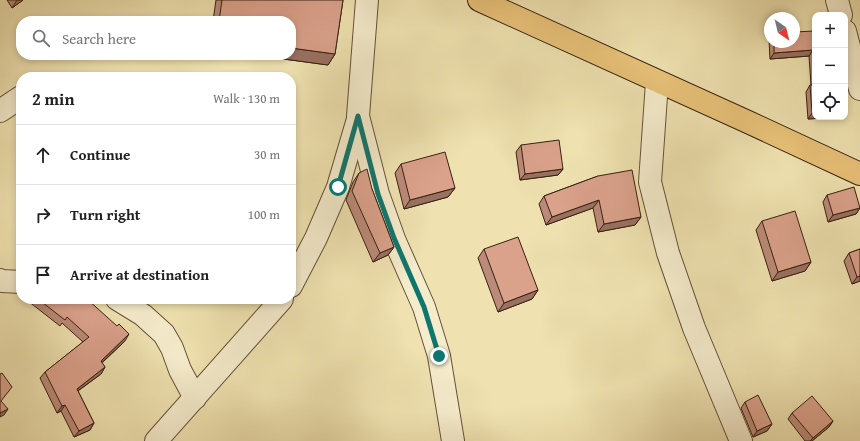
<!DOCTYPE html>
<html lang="en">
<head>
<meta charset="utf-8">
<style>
  body { margin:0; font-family:"Gentium Book Plus",serif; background:#f2f2f2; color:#202124 }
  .controls { position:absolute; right:12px; top:12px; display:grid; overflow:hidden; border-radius:8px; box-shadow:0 2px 6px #0003 }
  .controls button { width:36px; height:36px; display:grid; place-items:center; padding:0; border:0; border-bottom:1px solid #e0e0e0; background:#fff; color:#202124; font:20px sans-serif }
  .compass { position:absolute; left:764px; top:12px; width:36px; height:36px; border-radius:50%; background:#fff; box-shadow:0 2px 6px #0003; rotate:145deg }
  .stop { position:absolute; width:12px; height:12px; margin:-9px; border:3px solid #0f766e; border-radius:50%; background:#fff }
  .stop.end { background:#0f766e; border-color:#fff; box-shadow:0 1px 4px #0008 }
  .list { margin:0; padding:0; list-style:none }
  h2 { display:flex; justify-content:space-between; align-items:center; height:52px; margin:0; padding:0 16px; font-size:17px }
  h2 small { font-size:13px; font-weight:400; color:#757577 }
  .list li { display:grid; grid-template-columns:26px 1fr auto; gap:12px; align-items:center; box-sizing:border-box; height:60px; padding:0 16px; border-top:1px solid #e0e0e0 }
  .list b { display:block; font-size:15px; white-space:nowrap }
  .list em { font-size:13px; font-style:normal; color:#757577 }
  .icon { flex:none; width:22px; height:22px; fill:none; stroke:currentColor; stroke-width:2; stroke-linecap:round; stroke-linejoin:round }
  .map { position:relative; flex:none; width:860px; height:441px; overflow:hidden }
  .search { position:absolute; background:#fff; box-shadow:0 2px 6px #0003; left:16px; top:16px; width:280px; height:44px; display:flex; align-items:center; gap:10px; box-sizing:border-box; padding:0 14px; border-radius:16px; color:#757577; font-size:15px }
  .panel { position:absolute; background:#fff; box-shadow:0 2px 6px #0003; left:16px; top:72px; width:280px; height:232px; border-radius:16px }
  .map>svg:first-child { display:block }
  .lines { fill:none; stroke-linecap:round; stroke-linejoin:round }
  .minor-casing { stroke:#655139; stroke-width:24 }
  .major-casing { stroke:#372111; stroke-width:24 }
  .minor { stroke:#f5eccc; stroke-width:22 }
  .major { stroke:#e8c178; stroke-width:22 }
  .wall { fill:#bb8a78; stroke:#372111 }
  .shaded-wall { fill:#997161; stroke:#372111 }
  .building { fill:#daa18b; stroke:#372111 }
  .route { stroke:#0f766e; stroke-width:5 }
</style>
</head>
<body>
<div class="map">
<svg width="860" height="441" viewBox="0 0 860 441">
  <rect width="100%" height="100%" fill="#efe2b0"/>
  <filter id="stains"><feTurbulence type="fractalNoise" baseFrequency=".005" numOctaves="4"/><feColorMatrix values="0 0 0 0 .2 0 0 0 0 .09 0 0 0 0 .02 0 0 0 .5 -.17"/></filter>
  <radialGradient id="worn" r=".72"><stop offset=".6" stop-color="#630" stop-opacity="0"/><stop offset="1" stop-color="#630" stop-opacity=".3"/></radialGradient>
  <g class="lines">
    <defs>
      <g id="minor">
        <polyline points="367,0 358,116 378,194 394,239 424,307 439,356 453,441"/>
        <polyline points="837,0 841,15"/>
        <polyline points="845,31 860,89"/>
        <polyline points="657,82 650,182 668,253 694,328 741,441"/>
        <polyline points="0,111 21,97"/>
        <polyline points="0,280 2,281 21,282"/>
        <polyline points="291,286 316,238 338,187 358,119"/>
        <polyline points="117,299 143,315 164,334 172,348 180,370 195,398"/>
        <polyline points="156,441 282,299"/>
      </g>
      <polyline id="major" points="479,0 748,122 860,174"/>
    </defs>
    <use href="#minor" class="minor-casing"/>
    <use href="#major" class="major-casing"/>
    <use href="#minor" class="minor"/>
    <use href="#major" class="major"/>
  </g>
  <g class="wall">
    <polygon points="7,0 23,0 12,8"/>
    <polygon points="216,0 343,0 335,54 328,65 254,55 291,55 291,21 213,21"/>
    <polygon points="815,31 815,117 823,118 808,119 806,92 810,85 811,85 809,56 770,59 769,40 770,38 770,42 794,42"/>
    <polygon points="21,34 21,40 19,37"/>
    <polygon points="521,145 563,169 558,175 520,180 516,152"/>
    <polygon points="401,164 455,188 448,197 404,209 395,173"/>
    <polygon points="359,173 372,189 394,247 388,255 373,262 346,200 353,182"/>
    <polygon points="598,176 641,217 635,225 598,232 593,208 546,225 539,204 544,196"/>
    <polygon points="827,195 860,208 856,214 828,222 823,202"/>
    <polygon points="762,221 811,262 805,271 772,281 756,230"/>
    <polygon points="484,249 538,290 532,299 498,312 478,258"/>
    <polygon points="860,249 860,281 852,284 844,261 849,253"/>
    <polygon points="30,299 87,299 125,341 102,363 105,367 101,374 78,391 94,423 90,430 74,437 61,411 57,413 40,378 45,372 83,342 62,323 60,326 28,301"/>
    <polygon points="745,402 772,424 767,431 753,437 741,408"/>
    <polygon points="792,413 833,421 829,427 812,441 805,441 788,419"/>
  </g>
  <g class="shaded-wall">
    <polygon points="17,0 23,0 12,8"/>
    <polygon points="291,48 335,54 328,65 254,55 291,55"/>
    <polygon points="813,50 809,56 770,59 774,53"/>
    <polygon points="815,80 815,85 811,86"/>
    <polygon points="812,113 815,113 815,117 823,117 823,118 808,119"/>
    <polygon points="563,169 558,175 520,180 525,174"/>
    <polygon points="455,188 448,197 404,209 410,200"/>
    <polygon points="599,200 593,208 546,225 552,217"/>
    <polygon points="860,208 856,214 828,222 833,215"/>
    <polygon points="641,217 635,225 598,232 604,224"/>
    <polygon points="394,247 388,255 373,262 380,253"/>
    <polygon points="811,262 805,271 772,281 778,272"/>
    <polygon points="860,276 860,281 852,284 857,277"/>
    <polygon points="538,290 532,299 498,312 504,303"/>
    <polygon points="129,334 125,341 96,368 101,361"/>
    <polygon points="105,367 101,374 72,395 77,389"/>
    <polygon points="65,405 61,411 57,413 62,406"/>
    <polygon points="8,409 4,415 0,417 0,413"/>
    <polygon points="833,421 829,427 812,441 810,441 813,438"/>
    <polygon points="94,423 90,430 74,437 79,431"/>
    <polygon points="772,424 767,431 753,437 757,431"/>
  </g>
  <g class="building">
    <polygon points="222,0 343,0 335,54 291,48 291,21 219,21"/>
    <polygon points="815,31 815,71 813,50 774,53 774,42 794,42 794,32"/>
    <polygon points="845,68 846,77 845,77"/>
    <polygon points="810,85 815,85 815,113 812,113"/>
    <polygon points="559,140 563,169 525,174 521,145"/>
    <polygon points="445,152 455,188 410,200 401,164"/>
    <polygon points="367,169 372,189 394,247 380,253 352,191 359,173"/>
    <polygon points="632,170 641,217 604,224 599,200 552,217 544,196 598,176"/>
    <polygon points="854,187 860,208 833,215 827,195"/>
    <polygon points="795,211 811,262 778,272 762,221"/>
    <polygon points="518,237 538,290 504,303 484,249"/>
    <polygon points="860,249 860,276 857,277 849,253"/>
    <polygon points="38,299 87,299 117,326 119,324 129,334 101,361 105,367 77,389 94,423 79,431 65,405 62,406 45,372 89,337 67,317 65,320"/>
    <polygon points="2,373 12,387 1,401 8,409 0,413 0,374"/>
    <polygon points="758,395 772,424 757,431 745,402"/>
    <polygon points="812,396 833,421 813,438 792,413"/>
  </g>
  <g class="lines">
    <polyline class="route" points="338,187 358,116 378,194 394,238 424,307 439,356"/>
  </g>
  <rect width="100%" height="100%" filter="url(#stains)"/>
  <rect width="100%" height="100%" fill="url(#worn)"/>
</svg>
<div class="controls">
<button>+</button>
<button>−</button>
<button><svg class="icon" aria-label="locate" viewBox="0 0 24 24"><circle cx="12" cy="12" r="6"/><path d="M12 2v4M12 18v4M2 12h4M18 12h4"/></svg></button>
</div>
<svg class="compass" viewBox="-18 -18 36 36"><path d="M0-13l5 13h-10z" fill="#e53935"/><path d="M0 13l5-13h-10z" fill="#757577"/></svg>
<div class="stop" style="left:338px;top:187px"></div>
<div class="stop end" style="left:439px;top:356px"></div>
<div class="search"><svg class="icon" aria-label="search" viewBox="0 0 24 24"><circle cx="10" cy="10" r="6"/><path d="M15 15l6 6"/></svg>Search here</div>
<section class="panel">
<h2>2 min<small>Walk · 130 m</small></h2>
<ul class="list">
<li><svg class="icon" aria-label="ahead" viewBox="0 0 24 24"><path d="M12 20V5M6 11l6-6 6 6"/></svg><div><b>Continue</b></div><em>30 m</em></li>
<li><svg class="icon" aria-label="right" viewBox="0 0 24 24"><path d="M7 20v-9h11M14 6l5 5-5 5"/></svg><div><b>Turn right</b></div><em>100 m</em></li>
<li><svg class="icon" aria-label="arrive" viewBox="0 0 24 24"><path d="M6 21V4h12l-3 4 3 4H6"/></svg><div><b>Arrive at destination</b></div></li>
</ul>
</section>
</div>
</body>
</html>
